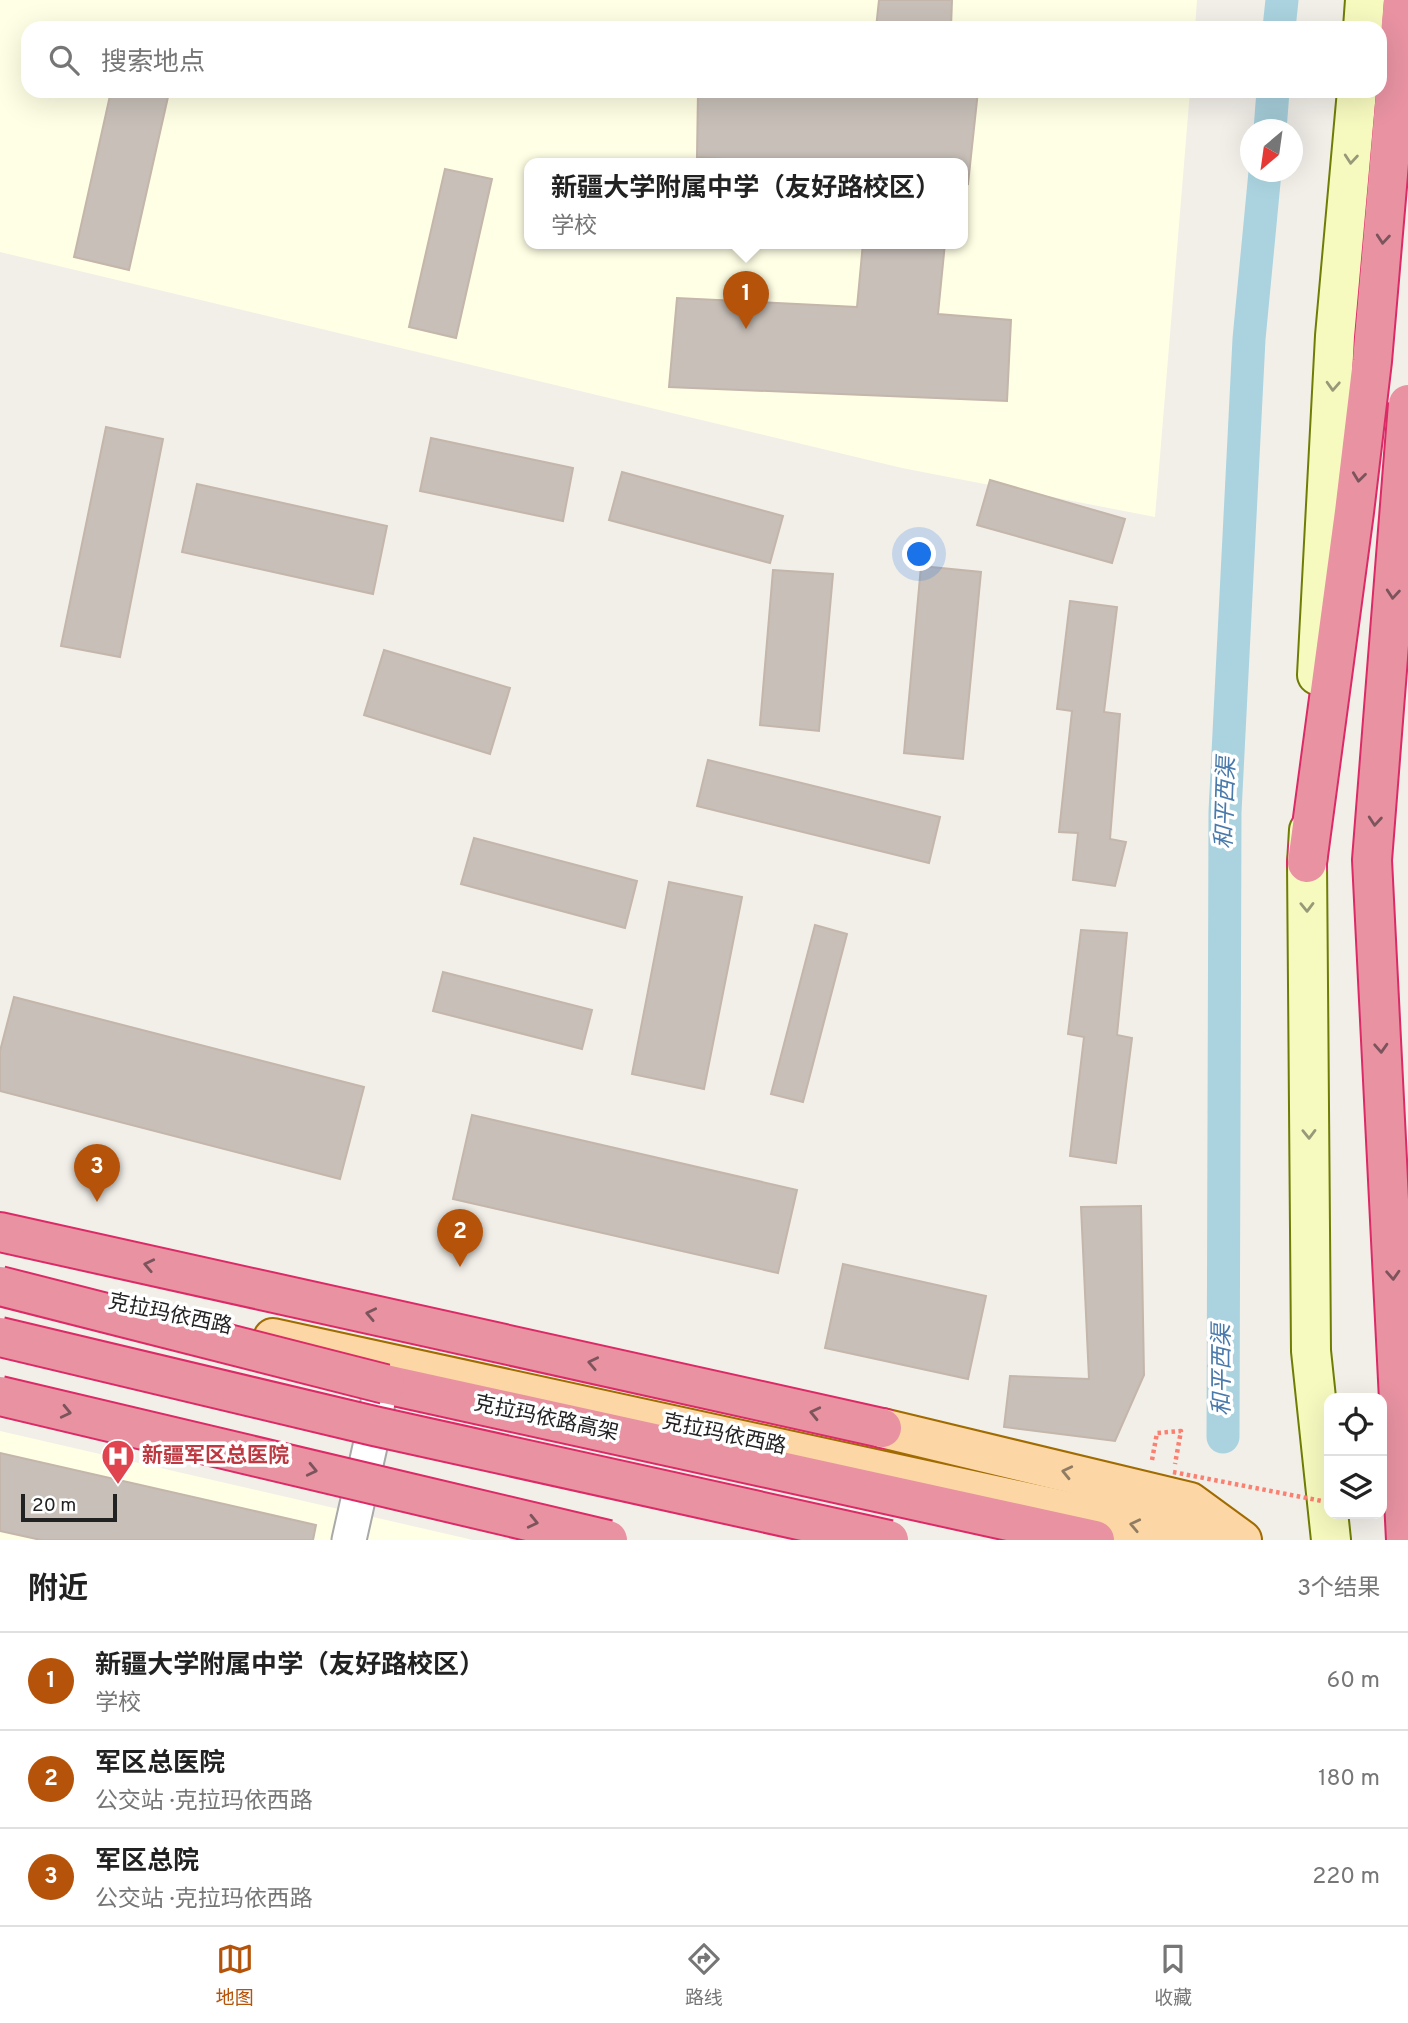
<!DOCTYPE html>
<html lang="zh">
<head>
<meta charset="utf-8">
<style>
  body { margin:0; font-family:Overpass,"Noto Sans SC",sans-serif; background:#f6f6f6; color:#222 }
  .controls { position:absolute; right:21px; bottom:21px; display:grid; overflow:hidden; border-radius:14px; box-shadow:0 7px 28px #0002 }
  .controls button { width:63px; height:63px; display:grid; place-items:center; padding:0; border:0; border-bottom:2px solid #e0e0e0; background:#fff; color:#222; font:35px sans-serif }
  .compass { position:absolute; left:1240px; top:119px; width:63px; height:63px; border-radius:50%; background:#fff; box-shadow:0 7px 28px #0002; rotate:209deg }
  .scale { position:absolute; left:21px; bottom:18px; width:96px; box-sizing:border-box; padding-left:7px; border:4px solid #222; border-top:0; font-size:19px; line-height:24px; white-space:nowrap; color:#222; -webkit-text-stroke:5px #fff; paint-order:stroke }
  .you { position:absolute; left:920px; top:555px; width:24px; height:24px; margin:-18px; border:5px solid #fff; border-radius:50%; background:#1a73e8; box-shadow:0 0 0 10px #1a73e833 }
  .badge { display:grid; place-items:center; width:46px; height:46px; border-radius:50%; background:#b45309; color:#fff; font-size:23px; font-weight:700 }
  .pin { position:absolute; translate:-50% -58px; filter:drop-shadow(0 2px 4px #0008) }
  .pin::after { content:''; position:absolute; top:37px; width:24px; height:21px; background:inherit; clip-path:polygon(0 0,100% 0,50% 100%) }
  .popup { position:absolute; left:524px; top:158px; width:444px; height:91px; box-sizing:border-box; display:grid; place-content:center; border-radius:14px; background:#fff; filter:drop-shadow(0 2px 5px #0005); font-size:23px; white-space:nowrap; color:#767676 }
  .popup b { font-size:26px; color:#222 }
  .popup::after { content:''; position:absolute; left:50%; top:100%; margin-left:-14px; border:14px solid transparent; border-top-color:#fff }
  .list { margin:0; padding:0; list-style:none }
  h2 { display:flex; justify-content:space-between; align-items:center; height:91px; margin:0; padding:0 28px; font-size:30px }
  h2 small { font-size:23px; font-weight:400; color:#767676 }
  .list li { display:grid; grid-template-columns:46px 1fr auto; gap:21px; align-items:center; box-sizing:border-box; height:98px; padding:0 28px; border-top:2px solid #e0e0e0 }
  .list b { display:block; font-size:26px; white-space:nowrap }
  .list p { margin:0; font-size:23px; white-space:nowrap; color:#767676 }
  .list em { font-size:23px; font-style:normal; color:#767676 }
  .icon { flex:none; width:38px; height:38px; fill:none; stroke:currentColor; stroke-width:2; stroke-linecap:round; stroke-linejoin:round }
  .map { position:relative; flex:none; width:1408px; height:1540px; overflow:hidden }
  .search { position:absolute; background:#fff; box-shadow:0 7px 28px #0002; left:21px; right:21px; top:21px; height:77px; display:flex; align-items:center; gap:18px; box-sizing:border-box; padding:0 24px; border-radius:21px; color:#767676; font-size:26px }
  .sheet { height:385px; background:#fff }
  nav { display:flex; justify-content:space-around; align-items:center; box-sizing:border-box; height:98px; border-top:2px solid #e0e0e0; background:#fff; font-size:19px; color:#767676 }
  nav a { display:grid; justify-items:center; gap:4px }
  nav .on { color:#b45309 }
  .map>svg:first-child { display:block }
  .education { fill:#ffffe5; fill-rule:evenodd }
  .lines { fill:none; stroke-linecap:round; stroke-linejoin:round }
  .canal { stroke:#aad3df; stroke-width:33 }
  .building { fill:#c7bfb8; stroke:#c4b6ab; stroke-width:2 }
  .street-casing { stroke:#a9a9a9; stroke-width:37 }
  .secondary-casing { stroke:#707d05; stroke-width:42 }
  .primary-casing { stroke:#a06b00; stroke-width:42 }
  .highway-casing { stroke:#dc2a67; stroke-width:42 }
  .path { stroke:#fa8072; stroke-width:4.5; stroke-dasharray:3.5 3.5; stroke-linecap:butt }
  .street { stroke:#fff; stroke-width:33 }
  .secondary { stroke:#f7fabf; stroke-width:38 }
  .primary { stroke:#fcd6a4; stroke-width:38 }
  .highway { stroke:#e892a2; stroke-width:38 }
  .highway-bridge-casing { stroke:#dc2a67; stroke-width:42; stroke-linecap:butt }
  .path-bridge { stroke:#fa8072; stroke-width:4.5; stroke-dasharray:3.5 3.5; stroke-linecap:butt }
  .highway-bridge { stroke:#e892a2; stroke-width:38 }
  .oneway { stroke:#979978 }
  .oneway2 { stroke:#7b545c }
  .oneway3 { stroke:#8f7c63 }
  .labels { text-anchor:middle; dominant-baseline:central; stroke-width:7; stroke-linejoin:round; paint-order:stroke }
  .street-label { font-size:21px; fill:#222; stroke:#fff }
  .health-label { font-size:21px; font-weight:bold; fill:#be3a42; stroke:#fff; text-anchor:start }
  .water-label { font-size:23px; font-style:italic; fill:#4a7aab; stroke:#fff }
</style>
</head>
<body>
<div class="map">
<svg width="1408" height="1540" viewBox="0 0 1408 1540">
  <rect width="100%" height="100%" fill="#f2efe9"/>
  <g class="education">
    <path d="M0,0H1197L1195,28H28V91H1190L1155,517L902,468L0,252ZM529,163H963V243H529Z"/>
    <polygon points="0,1431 473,1540 0,1540"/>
  </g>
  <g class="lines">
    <g class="canal">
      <polyline points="1279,28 1282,0"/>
      <polyline points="1270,130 1273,91"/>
      <polyline points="1223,1437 1225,812 1249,339 1265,172"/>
    </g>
  </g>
  <g class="building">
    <polygon points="879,0 952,0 951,28 876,28"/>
    <polygon points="111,91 143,91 168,97 129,270 74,257"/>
    <polygon points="698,91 978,91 968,184 963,183 963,163 780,163 697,157"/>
    <polygon points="445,169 492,179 456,338 409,327"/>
    <polygon points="863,243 945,243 938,314 1011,320 1007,401 669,387 677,298 857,307"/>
    <polygon points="106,427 163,439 120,657 61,646"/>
    <polygon points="431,438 573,468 563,521 420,491"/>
    <polygon points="622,472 783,516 770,563 609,520"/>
    <polygon points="990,480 1125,519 1112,563 977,525"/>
    <polygon points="197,484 387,526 373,594 182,552"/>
    <polygon points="921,566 981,572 963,759 904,753"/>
    <polygon points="773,570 833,574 819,731 760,725"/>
    <polygon points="1070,601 1117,607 1104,712 1120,714 1110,839 1126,842 1115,886 1073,880 1078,833 1059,832 1072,711 1057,709"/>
    <polygon points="384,650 510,688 490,754 364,715"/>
    <polygon points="708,760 940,817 929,863 697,806"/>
    <polygon points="474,838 637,881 625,928 461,884"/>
    <polygon points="669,882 742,897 704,1089 632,1074"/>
    <polygon points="815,925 847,934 803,1102 771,1094"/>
    <polygon points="1081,930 1127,933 1117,1035 1132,1038 1116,1163 1070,1156 1084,1037 1068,1034"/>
    <polygon points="443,972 592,1010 582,1049 433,1011"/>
    <polygon points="14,997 364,1087 340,1179 0,1091 0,1051"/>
    <polygon points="472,1115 797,1190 778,1273 453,1199"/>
    <polygon points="1141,1206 1144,1375 1115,1441 1004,1427 1010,1376 1089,1379 1081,1207"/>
    <polygon points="843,1264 986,1296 968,1379 825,1348"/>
    <polygon points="0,1453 316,1525 313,1540 41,1540 0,1531"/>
  </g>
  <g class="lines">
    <defs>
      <polyline id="street" points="349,1540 371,1442 385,1362"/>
      <g id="secondary">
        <polyline points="1363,28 1365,0"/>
        <polyline points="1317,675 1335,336 1357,91"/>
        <polyline points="1309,830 1307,863 1311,1351 1331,1540"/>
      </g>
      <g id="primary">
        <polyline points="273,1338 1201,1540"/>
        <polyline points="882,1428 1190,1502 1242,1540"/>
      </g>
      <g id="highway">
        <polyline points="1307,863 1354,512 1372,361 1403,0"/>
        <polyline points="0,1232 882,1428"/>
        <polyline points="385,1384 1095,1540"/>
      </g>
    </defs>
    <use href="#street" class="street-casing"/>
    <use href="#secondary" class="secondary-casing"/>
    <use href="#primary" class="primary-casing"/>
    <use href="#highway" class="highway-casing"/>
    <polyline class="path" points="1152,1460 1157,1433 1181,1431 1175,1464"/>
    <use href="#street" class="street"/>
    <use href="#secondary" class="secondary"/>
    <use href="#primary" class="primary"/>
    <use href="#highway" class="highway"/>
    <defs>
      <g id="highway-bridge">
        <polyline points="0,1286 385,1384"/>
        <polyline points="0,1337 374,1426 889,1540"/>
        <polyline points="0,1396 608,1540"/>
        <polyline points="1406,1540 1372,860 1408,404"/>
      </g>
    </defs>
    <use href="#highway-bridge" class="highway-bridge-casing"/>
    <polyline class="path-bridge" points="1173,1472 1322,1501 1329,1500"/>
    <use href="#highway-bridge" class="highway-bridge"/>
  </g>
  <defs><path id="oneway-chevron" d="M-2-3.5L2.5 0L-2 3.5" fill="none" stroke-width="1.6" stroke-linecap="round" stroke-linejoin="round" transform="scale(1.75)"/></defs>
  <g class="oneway">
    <use href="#oneway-chevron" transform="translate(1351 159) rotate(95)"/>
    <use href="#oneway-chevron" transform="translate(1333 386) rotate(93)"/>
    <use href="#oneway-chevron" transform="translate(1307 907) rotate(89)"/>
    <use href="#oneway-chevron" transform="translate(1309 1134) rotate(89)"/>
  </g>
  <g class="oneway2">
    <use href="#oneway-chevron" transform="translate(1383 239) rotate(95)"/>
    <use href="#oneway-chevron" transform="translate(1359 477) rotate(97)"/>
    <use href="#oneway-chevron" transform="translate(1393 594) rotate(95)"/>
    <use href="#oneway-chevron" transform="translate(1375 821) rotate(95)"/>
    <use href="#oneway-chevron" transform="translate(1381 1048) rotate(87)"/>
    <use href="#oneway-chevron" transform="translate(149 1265) rotate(-168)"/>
    <use href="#oneway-chevron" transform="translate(1393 1275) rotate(87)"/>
    <use href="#oneway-chevron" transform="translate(371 1314) rotate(-168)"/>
    <use href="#oneway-chevron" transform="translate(593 1363) rotate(-168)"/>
    <use href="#oneway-chevron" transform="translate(66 1412) rotate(13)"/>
    <use href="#oneway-chevron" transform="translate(815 1413) rotate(-167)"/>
    <use href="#oneway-chevron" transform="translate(312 1470) rotate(13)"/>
    <use href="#oneway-chevron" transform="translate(533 1522) rotate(13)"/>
  </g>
  <g class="oneway3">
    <use href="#oneway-chevron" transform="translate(1067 1472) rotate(-167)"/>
    <use href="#oneway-chevron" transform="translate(1135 1525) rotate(-168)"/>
  </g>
  <defs>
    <symbol id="hospital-pin" viewBox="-11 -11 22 30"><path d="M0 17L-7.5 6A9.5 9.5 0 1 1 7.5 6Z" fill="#e0444e" stroke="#fff"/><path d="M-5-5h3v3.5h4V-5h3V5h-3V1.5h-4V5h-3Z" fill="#fff"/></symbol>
  </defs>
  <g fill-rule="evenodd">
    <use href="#hospital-pin" x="99" y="1437" width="38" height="52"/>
  </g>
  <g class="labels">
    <g class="street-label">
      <text transform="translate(170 1315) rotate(12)">克拉玛依西路</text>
      <text transform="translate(546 1419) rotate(12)">克拉玛依路高架</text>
      <text transform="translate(724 1435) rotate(12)">克拉玛依西路</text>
    </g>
    <g class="health-label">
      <text x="142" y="1456">新疆军区总医院</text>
    </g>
    <g class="water-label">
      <text transform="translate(1227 803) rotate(-88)">和平西渠</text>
      <text transform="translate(1223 1370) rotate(-90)">和平西渠</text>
    </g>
  </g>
</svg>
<div class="controls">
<button><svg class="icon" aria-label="locate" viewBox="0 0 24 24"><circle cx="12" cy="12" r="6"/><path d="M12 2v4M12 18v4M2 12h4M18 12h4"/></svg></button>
<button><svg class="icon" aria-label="layers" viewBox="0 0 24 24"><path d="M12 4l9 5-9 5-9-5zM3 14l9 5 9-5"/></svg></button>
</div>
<svg class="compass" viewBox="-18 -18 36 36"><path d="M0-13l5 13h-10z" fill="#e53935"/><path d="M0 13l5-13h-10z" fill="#767676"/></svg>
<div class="scale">20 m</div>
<div class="you"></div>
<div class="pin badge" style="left:746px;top:329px">1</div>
<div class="popup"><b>新疆大学附属中学（友好路校区）</b>学校</div>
<div class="pin badge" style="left:460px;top:1267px">2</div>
<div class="pin badge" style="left:97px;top:1202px">3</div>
<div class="search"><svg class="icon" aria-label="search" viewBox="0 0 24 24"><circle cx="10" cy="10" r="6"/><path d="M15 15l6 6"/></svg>搜索地点</div>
</div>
<section class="sheet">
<h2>附近<small>3个结果</small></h2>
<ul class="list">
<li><span class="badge">1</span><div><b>新疆大学附属中学（友好路校区）</b><p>学校</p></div><em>60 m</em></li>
<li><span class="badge">2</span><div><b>军区总医院</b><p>公交站 · 克拉玛依西路</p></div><em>180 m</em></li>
<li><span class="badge">3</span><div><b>军区总院</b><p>公交站 · 克拉玛依西路</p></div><em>220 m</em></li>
</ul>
</section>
<nav>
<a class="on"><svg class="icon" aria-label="map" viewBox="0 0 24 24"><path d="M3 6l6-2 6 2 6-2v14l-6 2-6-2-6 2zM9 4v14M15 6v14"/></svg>地图</a>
<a><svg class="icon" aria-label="directions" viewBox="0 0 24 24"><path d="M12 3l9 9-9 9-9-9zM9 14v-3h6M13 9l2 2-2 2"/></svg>路线</a>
<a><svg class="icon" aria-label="saved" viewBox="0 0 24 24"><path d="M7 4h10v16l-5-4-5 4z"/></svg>收藏</a>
</nav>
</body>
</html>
